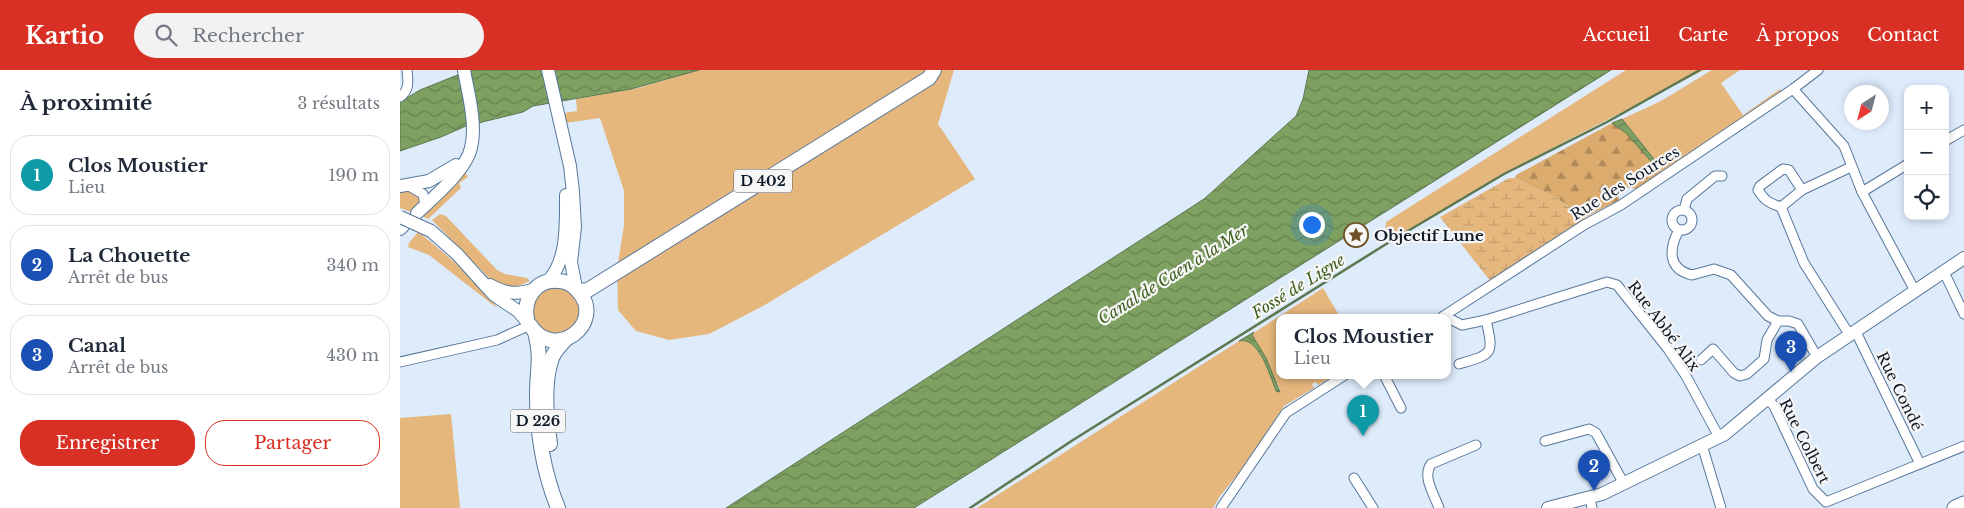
<!DOCTYPE html>
<html lang="fr">
<head>
<meta charset="utf-8">
<style>
  body { margin:0; font-family:"Libre Baskerville",serif; background:#f2f2f3; color:#1f2937 }
  .controls { position:absolute; right:15px; top:15px; display:grid; overflow:hidden; border-radius:10px; box-shadow:0 2px 8px #0003 }
  .controls button { width:45px; height:45px; display:grid; place-items:center; padding:0; border:0; border-bottom:1px solid #e0e1e3; background:#fff; color:#1f2937; font:25px sans-serif }
  .compass { position:absolute; left:1444px; top:15px; width:45px; height:45px; border-radius:50%; background:#fff; box-shadow:0 2px 8px #0003; rotate:216deg }
  .you { position:absolute; left:911px; top:154px; width:18px; height:18px; margin:-12px; border:4px solid #fff; border-radius:50%; background:#1a73e8; box-shadow:0 0 0 8px #1a73e833 }
  .badge { display:grid; place-items:center; width:32px; height:32px; border-radius:50%; background:#d93025; color:#fff; font-size:16px; font-weight:700 }
  .pin { position:absolute; translate:-50% -41px; filter:drop-shadow(0 1px 2px #0008) }
  .pin::after { content:''; position:absolute; top:26px; width:18px; height:15px; background:inherit; clip-path:polygon(0 0,100% 0,50% 100%) }
  .popup { position:absolute; left:876px; top:244px; width:175px; height:65px; box-sizing:border-box; display:grid; place-content:center; border-radius:10px; background:#fff; filter:drop-shadow(0 1px 4px #0005); font-size:16px; white-space:nowrap; color:#747a83 }
  .popup b { font-size:19px; color:#1f2937 }
  .popup::after { content:''; position:absolute; left:50%; top:100%; margin-left:-10px; border:10px solid transparent; border-top-color:#fff }
  .list { margin:0; padding:0; list-style:none }
  h2 { display:flex; justify-content:space-between; align-items:center; height:65px; margin:0; padding:0 20px; font-size:21px }
  h2 small { font-size:16px; font-weight:400; color:#747a83 }
  .list li { display:grid; grid-template-columns:32px 1fr auto; gap:15px; align-items:center; box-sizing:border-box; height:80px; margin:0 10px 10px; padding:0 10px; border:1px solid #e0e1e3; border-radius:20px }
  .list b { display:block; font-size:19px; white-space:nowrap }
  .list p { margin:0; font-size:16px; white-space:nowrap; color:#747a83 }
  .list em { font-size:16px; font-style:normal; color:#747a83 }
  .actions { display:flex; gap:10px; padding:15px 20px }
  .actions a { flex:1; padding:11px 0; border:1px solid #d93025; border-radius:20px; text-align:center; font-size:18px; color:#d93025 }
  .actions .main { background:#d93025; color:#fff }
  .icon { flex:none; width:28px; height:28px; fill:none; stroke:currentColor; stroke-width:2; stroke-linecap:round; stroke-linejoin:round }
  .map { position:relative; flex:none; width:1564px; height:438px; overflow:hidden }
  header { display:flex; align-items:center; gap:30px; box-sizing:border-box; height:70px; padding:0 25px; background:#d93025; color:#fff }
  header strong { font-size:24px }
  nav { display:flex; gap:28px; margin-inline-start:auto; font-size:18px }
  .search { width:350px; height:45px; background:#f2f2f3; display:flex; align-items:center; gap:12px; box-sizing:border-box; padding:0 18px; border-radius:28px; color:#747a83; font-size:19px }
  main { display:flex }
  aside { flex:1; background:#fff }
  .map>svg:first-child { display:block }
  .green { fill:#e6b77d }
  .forest { fill:url(#forest-firs) }
  .wetland { fill:url(#wetland-marsh) }
  .water { fill:url(#water-waves); stroke:#5c7850 }
  .lines { fill:none; stroke-linecap:round; stroke-linejoin:round }
  .stream { stroke:#5c7850; stroke-width:2.5 }
  .street-casing { stroke:#57779a; stroke-width:11 }
  .secondary-casing { stroke:#57779a; stroke-width:14 }
  .primary-casing { stroke:#57779a; stroke-width:16 }
  .highway-casing { stroke:#57779a; stroke-width:17 }
  .street { stroke:#fff; stroke-width:9 }
  .secondary { stroke:#fff; stroke-width:12 }
  .primary { stroke:#fff; stroke-width:14 }
  .highway { stroke:#fff; stroke-width:15 }
  .secondary-bridge-casing { stroke:#57779a; stroke-width:14; stroke-linecap:butt }
  .secondary-bridge { stroke:#fff; stroke-width:12 }
  .labels { text-anchor:middle; dominant-baseline:central; stroke-width:4.5; stroke-linejoin:round; paint-order:stroke }
  .shield { fill:#f6f6f6; stroke:#545c66; stroke-width:1 }
  .shield-label { font-size:14px; font-weight:bold; fill:#0e1a28 }
  .street-label { font-size:15px; fill:#0e1a28; stroke:#f6f6f6 }
  .poi-label { font-size:15px; font-weight:bold; fill:#0e1a28; stroke:#f6f6f6; text-anchor:start }
  .water-label { font-size:16px; font-style:italic; fill:#3e5f1d; stroke:#f6f6f6 }
</style>
</head>
<body>
<header>
<strong>Kartio</strong>
<div class="search"><svg class="icon" aria-label="search" viewBox="0 0 24 24"><circle cx="10" cy="10" r="6"/><path d="M15 15l6 6"/></svg>Rechercher</div>
<nav><a>Accueil</a><a>Carte</a><a>À propos</a><a>Contact</a></nav>
</header>
<main>
<aside>
<h2>À proximité<small>3 résultats</small></h2>
<ul class="list">
<li><span class="badge" style="background:#0f9aa8">1</span><div><b>Clos Moustier</b><p>Lieu</p></div><em>190 m</em></li>
<li><span class="badge" style="background:#1a4fb4">2</span><div><b>La Chouette</b><p>Arrêt de bus</p></div><em>340 m</em></li>
<li><span class="badge" style="background:#1a4fb4">3</span><div><b>Canal</b><p>Arrêt de bus</p></div><em>430 m</em></li>
</ul>
<div class="actions"><a class="main">Enregistrer</a><a>Partager</a></div>
</aside>
<div class="map">
<svg width="1564" height="438" viewBox="0 0 1564 438">
  <defs>
    <pattern id="forest-firs" width="22" height="20" patternUnits="userSpaceOnUse" patternTransform="scale(1.25)"><rect width="22" height="20" fill="#dcab6e"/><path d="M5 1l3.5 6h-7zM16 11l3.5 6h-7z" fill="#b18a5a"/></pattern>
    <pattern id="wetland-marsh" width="20" height="14" patternUnits="userSpaceOnUse" patternTransform="scale(1.25)"><rect width="20" height="14" fill="#e6b77d"/><path d="M1 5h8M5 5V1M11 12h8M15 12V8" fill="none" stroke="#c49d6c"/></pattern>
    <pattern id="water-waves" width="16" height="10" patternUnits="userSpaceOnUse" patternTransform="scale(1.25)"><rect width="16" height="10" fill="#7ea161"/><path d="M0 5q4-4 8 0t8 0" fill="none" stroke="#668250"/></pattern>
  </defs>
  <rect width="100%" height="100%" fill="#ddebfb"/>
  <g class="green">
    <polygon points="299,0 554,0 538,54 575,109 363,236 309,264 269,270 236,261 218,240 217,199 224,155 224,121 200,48 165,53 164,43 177,41 176,29 238,18"/>
    <polygon points="1226,0 1304,0 1104,103 991,171 985,165 986,152"/>
    <polygon points="1312,0 1340,0 1321,13 1343,45 1380,19 1383,23 1261,102 1252,86 1222,49 1261,31"/>
    <polygon points="65,102 68,107 59,113 61,118 28,149 20,145"/>
    <polygon points="0,119 17,121 23,129 14,143 0,138"/>
    <polygon points="40,144 46,146 97,200 105,204 127,208 130,211 114,218 92,211 32,150"/>
    <path d="M18,162C35,174 89,221 97,238L29,185L8,177L9,173Z"/>
    <polygon points="162,215 171,220 182,243 172,261 151,266 134,253 131,238 141,220"/>
    <path d="M923,218L940,247H879V305H935L918,315L916,312L912,314L914,318L884,336L847,393L820,426L813,438H577L839,271C859,266 869,306 876,321H881L852,264Z"/>
    <polygon points="51,344 60,438 0,438 0,348"/>
  </g>
  <polygon class="forest" points="1212,53 1226,63 1261,102 1237,119 1226,117 1219,122 1219,130 1186,147 1156,128 1115,108 1116,105"/>
  <polygon class="wetland" points="1109,108 1115,108 1156,128 1188,149 1091,212 1040,147"/>
  <g class="water">
    <polygon points="70,0 299,0 231,19 133,36 123,42 66,56 41,67 0,81 0,32 20,20"/>
    <polygon points="909,0 1211,0 514,438 326,438 804,129 896,46 903,29"/>
    <polygon points="1222,49 1254,89 1258,96 1257,98 1226,63 1212,53"/>
    <path d="M854,262L852,265L866,288L880,322L876,321C870,306 859,266 839,271Z"/>
  </g>
  <g class="lines">
    <polyline class="stream" points="570,438 673,370 991,171 1104,104 1207,52 1300,0"/>
    <defs>
      <g id="street">
        <polyline points="1393,19 1444,76 1462,122 1515,221"/>
        <path d="M0,27C10,20 8,11 7,0"/>
        <polyline points="1545,71 1564,60"/>
        <polyline points="9,116 23,124 25,136"/>
        <polyline points="1462,122 1508,94"/>
        <path d="M1381,137C1369,133 1365,131 1358,120L1360,116L1383,99L1389,100L1402,120"/>
        <circle cx="1282" cy="150" r="10"/>
        <polyline points="1284,140 1287,129 1315,106 1322,106"/>
        <path d="M1279,160C1269,178 1267,199 1292,205L1314,199L1331,205L1368,246L1378,251H1389L1398,254L1417,287"/>
        <polyline points="1544,202 1564,244"/>
        <polyline points="1044,246 1062,255 1086,250 1207,212 1217,215 1268,279 1286,306 1319,367"/>
        <polyline points="1042,247 1184,155 1221,135 1393,19 1418,0"/>
        <polyline points="1455,260 1520,394"/>
        <polyline points="1449,264 1404,193 1381,137 1402,120 1451,97"/>
        <polyline points="1301,290 1313,279 1334,303 1340,306 1347,304 1364,289 1367,270 1378,251"/>
        <polyline points="0,292 97,270 130,255"/>
        <path d="M1059,294C1093,284 1094,285 1086,250"/>
        <polyline points="984,305 1001,338"/>
        <polyline points="1368,329 1374,336 1413,419 1426,432 1564,376"/>
        <polyline points="1145,371 1189,359 1196,363 1224,414"/>
        <polyline points="1302,375 1321,438"/>
        <polyline points="954,408 973,438"/>
        <polyline points="1190,429 1192,438"/>
        <polyline points="821,438 886,343 945,305"/>
        <path d="M1039,438C1034,424 1022,407 1031,394L1076,375"/>
      </g>
      <g id="secondary">
        <polyline points="148,0 170,96 173,122 175,157 171,192 176,218"/>
        <polyline points="0,116 29,111 56,95"/>
        <path d="M17,143C34,127 66,100 71,78C77,54 68,23 64,0"/>
        <polyline points="0,159 3,156"/>
        <polyline points="31,161 57,184 94,225 118,241 130,255"/>
        <path d="M148,211C168,190 166,153 166,125"/>
        <path d="M90,215C106,224 118,225 135,219"/>
        <polyline points="1148,438 1202,424 1325,364 1417,287 1564,188"/>
      </g>
      <g id="primary">
        <polyline points="179,221 188,220 529,8 534,0"/>
        <path d="M127,249C123,229 136,209 158,211C166,211 173,215 178,221C207,253 154,293 130,255"/>
        <path d="M135,262C142,287 137,299 137,324C137,363 143,401 158,438"/>
        <path d="M150,374C147,349 143,316 151,291C153,282 160,276 166,269"/>
      </g>
      <polyline id="highway" points="1555,438 1564,434"/>
    </defs>
    <use href="#street" class="street-casing"/>
    <use href="#secondary" class="secondary-casing"/>
    <use href="#primary" class="primary-casing"/>
    <use href="#highway" class="highway-casing"/>
    <use href="#street" class="street"/>
    <use href="#secondary" class="secondary"/>
    <use href="#primary" class="primary"/>
    <use href="#highway" class="highway"/>
    <defs>
      <polyline id="secondary-bridge" points="0,147 31,161"/>
    </defs>
    <use href="#secondary-bridge" class="secondary-bridge-casing"/>
    <use href="#secondary-bridge" class="secondary-bridge"/>
  </g>
  <defs>
    <symbol id="sight-ring" viewBox="-11 -11 22 22"><circle r="9.5" fill="#f6f6f6" stroke="#705026" stroke-width="1.5"/><path d="M0-6L1.8-2.2L6-1.7L2.9 1.2L3.7 5.4L0 3.3L-3.7 5.4L-2.9 1.2L-6-1.7L-1.8-2.2Z" fill="#705026"/></symbol>
  </defs>
  <g fill-rule="evenodd">
    <use href="#sight-ring" x="942" y="151" width="28" height="28"/>
  </g>
  <g class="labels">
    <g class="shield">
      <rect x="334" y="99.5" width="58" height="23" rx="4"/>
      <rect x="110.5" y="339.5" width="55" height="23" rx="4"/>
    </g>
    <g class="shield-label">
      <text x="363" y="111">D 402</text>
      <text x="138" y="351">D 226</text>
    </g>
    <g class="street-label">
      <text transform="translate(1225 113) rotate(-32)">Rue des Sources</text>
      <text transform="translate(1264 256) rotate(53)">Rue Abbé Alix</text>
      <text transform="translate(1500 321) rotate(64)">Rue Condé</text>
      <text transform="translate(1405 371) rotate(63)">Rue Colbert</text>
    </g>
    <g class="poi-label">
      <text x="974" y="165">Objectif Lune</text>
    </g>
    <g class="water-label">
      <text transform="translate(773 204) rotate(-32)">Canal de Caen à la Mer</text>
      <text transform="translate(898 216) rotate(-32)">Fossé de Ligne</text>
    </g>
  </g>
</svg>
<div class="controls">
<button>+</button>
<button>−</button>
<button><svg class="icon" aria-label="locate" viewBox="0 0 24 24"><circle cx="12" cy="12" r="6"/><path d="M12 2v4M12 18v4M2 12h4M18 12h4"/></svg></button>
</div>
<svg class="compass" viewBox="-18 -18 36 36"><path d="M0-13l5 13h-10z" fill="#e53935"/><path d="M0 13l5-13h-10z" fill="#747a83"/></svg>
<div class="you"></div>
<div class="pin badge" style="left:963px;top:366px;background:#0f9aa8">1</div>
<div class="popup"><b>Clos Moustier</b>Lieu</div>
<div class="pin badge" style="left:1194px;top:421px;background:#1a4fb4">2</div>
<div class="pin badge" style="left:1391px;top:302px;background:#1a4fb4">3</div>
</div>
</main>
</body>
</html>
